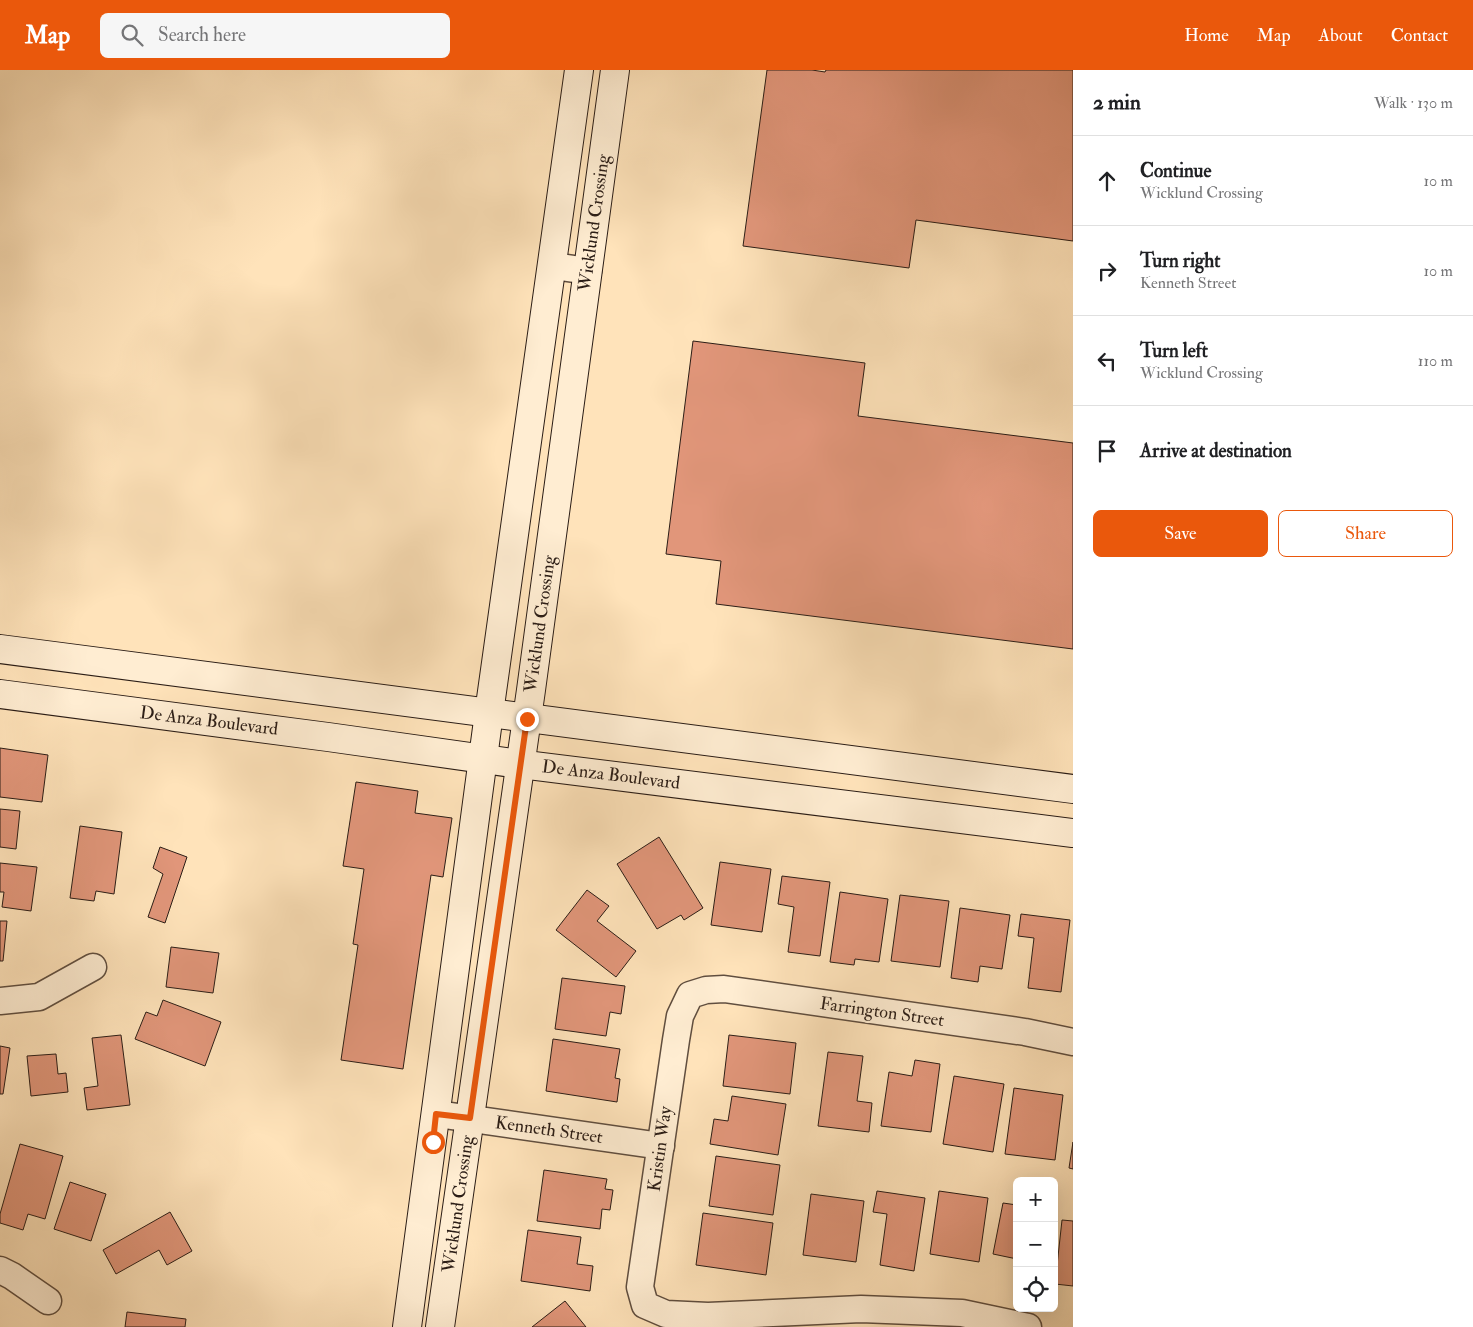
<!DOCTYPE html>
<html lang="en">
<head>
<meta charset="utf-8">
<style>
  body { margin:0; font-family:"IM FELL Double Pica",serif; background:#f6f6f6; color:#202124 }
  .controls { position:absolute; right:15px; bottom:15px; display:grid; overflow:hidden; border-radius:8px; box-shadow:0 5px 20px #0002 }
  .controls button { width:45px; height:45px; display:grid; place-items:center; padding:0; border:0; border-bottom:1px solid #e0e0e0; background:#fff; color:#202124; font:25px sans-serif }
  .stop { position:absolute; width:15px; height:15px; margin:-11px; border:4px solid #ea580c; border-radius:50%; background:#fff }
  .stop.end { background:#ea580c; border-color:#fff; box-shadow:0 1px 5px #0008 }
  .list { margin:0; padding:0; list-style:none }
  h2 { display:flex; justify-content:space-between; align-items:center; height:65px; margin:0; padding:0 20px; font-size:21px }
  h2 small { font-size:16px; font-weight:400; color:#757577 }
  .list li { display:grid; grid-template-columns:32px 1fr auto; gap:15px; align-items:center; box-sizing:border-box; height:90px; padding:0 20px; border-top:1px solid #e0e0e0 }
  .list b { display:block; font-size:19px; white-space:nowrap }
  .list p { margin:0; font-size:16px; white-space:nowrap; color:#757577 }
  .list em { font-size:16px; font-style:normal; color:#757577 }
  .actions { display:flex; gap:10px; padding:15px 20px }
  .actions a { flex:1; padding:11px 0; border:1px solid #ea580c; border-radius:8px; text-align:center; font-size:18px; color:#ea580c }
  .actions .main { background:#ea580c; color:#fff }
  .icon { flex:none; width:28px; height:28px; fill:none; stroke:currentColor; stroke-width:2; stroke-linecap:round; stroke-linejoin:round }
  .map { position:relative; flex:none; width:1073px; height:1257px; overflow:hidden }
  header { display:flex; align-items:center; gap:30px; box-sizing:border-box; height:70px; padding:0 25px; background:#ea580c; color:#fff }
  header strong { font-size:24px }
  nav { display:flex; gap:28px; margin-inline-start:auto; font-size:18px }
  .search { width:350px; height:45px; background:#f6f6f6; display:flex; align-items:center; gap:12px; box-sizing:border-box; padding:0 18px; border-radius:8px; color:#757577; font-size:19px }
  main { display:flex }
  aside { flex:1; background:#fff }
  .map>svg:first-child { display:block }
  .building { fill:#e1967a; stroke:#2b1d16 }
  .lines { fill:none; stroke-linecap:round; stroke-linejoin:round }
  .street-casing { stroke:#604e3f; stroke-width:29 }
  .secondary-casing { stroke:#2b1d16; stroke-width:30 }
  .street { stroke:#ffedd2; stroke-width:26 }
  .secondary { stroke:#ffedd2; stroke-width:28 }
  .route { stroke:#ea580c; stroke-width:6 }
  .labels { text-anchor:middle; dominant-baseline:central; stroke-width:4; stroke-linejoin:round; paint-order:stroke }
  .street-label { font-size:18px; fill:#2b1d16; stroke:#ffedd2 }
</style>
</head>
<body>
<header>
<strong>Map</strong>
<div class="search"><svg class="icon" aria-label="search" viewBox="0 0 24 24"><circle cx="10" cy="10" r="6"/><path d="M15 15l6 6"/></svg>Search here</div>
<nav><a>Home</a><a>Map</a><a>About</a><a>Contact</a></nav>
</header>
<main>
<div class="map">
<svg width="1073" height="1257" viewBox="0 0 1073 1257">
  <rect width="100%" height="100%" fill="#ffe3ba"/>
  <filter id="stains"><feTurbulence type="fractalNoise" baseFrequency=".004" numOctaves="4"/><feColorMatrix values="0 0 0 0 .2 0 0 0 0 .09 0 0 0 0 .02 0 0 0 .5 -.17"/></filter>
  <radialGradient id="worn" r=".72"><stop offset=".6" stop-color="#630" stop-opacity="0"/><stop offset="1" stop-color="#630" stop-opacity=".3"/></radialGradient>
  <g class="building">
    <polygon points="767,0 812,0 825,2 826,0 1073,0 1073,171 916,150 909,198 743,176"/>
    <polygon points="693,271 865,293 858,346 1073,373 1073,579 716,534 721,491 666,484"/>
    <polygon points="0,678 48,685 42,732 0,727"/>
    <polygon points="356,712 418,721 415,743 452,748 443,807 431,805 403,999 341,990 358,875 353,874 364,799 343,796"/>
    <polygon points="0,739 20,741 16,779 0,777"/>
    <polygon points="80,756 122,762 114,824 96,821 94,831 70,828"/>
    <polygon points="659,767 703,838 684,850 681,845 657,859 617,794"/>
    <polygon points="160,777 187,787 165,853 148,847 163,804 153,798"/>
    <polygon points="720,792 771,799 762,862 711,855"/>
    <polygon points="0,793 37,797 31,841 2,837 4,822 0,822"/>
    <polygon points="782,806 830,812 820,886 788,882 794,837 778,834"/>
    <polygon points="587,820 609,836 597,851 636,881 616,907 556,860"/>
    <polygon points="840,822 888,829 879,892 855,889 854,895 830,892"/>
    <polygon points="900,825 949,831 940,897 891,891"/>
    <polygon points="960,838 1010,845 1002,899 980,896 978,912 951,908"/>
    <polygon points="1021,844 1070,850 1061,922 1028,918 1034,868 1018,866"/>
    <polygon points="0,851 7,851 3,891 0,891"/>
    <polygon points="171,877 219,883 213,923 166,917"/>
    <polygon points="562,908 625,916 621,944 610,942 606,966 555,959"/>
    <polygon points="163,930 221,952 205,996 135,969 146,942 157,946"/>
    <polygon points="121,965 130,1035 87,1040 84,1018 98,1016 92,968"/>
    <polygon points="729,965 796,973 790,1024 723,1016"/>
    <polygon points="553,969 620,979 615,1008 620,1009 617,1032 546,1021"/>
    <polygon points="0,976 10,978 3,1024 0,1024"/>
    <polygon points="828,982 863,986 857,1031 872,1033 869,1062 818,1056"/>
    <polygon points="56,984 58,1004 66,1003 68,1022 31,1026 27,986"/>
    <polygon points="915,990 940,994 931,1062 881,1056 889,1002 912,1006"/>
    <polygon points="954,1006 1004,1014 993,1082 943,1074"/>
    <polygon points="1014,1018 1063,1025 1055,1090 1005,1084"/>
    <polygon points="732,1026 786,1034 778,1085 710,1074 714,1049 728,1051"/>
    <polygon points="1073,1072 1073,1099 1069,1098"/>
    <polygon points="20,1074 63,1086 45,1149 28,1144 23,1160 0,1153 0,1144"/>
    <polygon points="716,1086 780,1095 773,1145 709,1136"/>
    <polygon points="544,1100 607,1109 605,1119 613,1120 610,1140 602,1139 600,1159 537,1151"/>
    <polygon points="70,1112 106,1124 91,1171 54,1159"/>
    <polygon points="877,1121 925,1128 914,1201 880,1195 887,1144 873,1142"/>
    <polygon points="939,1121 988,1128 979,1192 930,1184"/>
    <polygon points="811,1124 864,1131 856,1192 803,1185"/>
    <polygon points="1003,1133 1017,1135 1017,1189 993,1184"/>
    <polygon points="170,1142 192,1181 167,1195 159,1180 116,1204 103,1180"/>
    <polygon points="703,1143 773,1153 766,1205 696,1195"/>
    <polygon points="1062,1150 1073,1151 1073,1216 1055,1214"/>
    <polygon points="528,1160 581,1167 577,1194 593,1196 590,1221 521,1211"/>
    <polygon points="565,1231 586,1257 532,1257"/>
    <polygon points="127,1242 186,1249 185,1257 125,1257"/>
  </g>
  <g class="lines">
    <defs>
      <g id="street">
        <polyline points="553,196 588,201"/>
        <polyline points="0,931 39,927 93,897"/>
        <polyline points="437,1044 661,1076"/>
        <polyline points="0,1200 12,1206 48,1231"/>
        <polyline points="1028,1257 962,1243 861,1239 708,1246 666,1244 645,1235 640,1217 676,970 680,946 690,925 706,920 724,919 1025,962 1073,972"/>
      </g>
      <g id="secondary">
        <polyline points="0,579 1073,719"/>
        <polyline points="0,624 328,667 519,694 1073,763"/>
        <polyline points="407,1257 489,643 579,0"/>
        <polyline points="440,1257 531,620 615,0"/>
      </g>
    </defs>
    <use href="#street" class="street-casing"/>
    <use href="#secondary" class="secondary-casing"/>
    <use href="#street" class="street"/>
    <use href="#secondary" class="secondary"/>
  </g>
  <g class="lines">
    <polyline class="route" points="433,1072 436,1044 470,1048 527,649"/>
  </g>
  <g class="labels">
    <g class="street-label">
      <text transform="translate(594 153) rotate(-82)">Wicklund Crossing</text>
      <text transform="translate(540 554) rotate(-82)">Wicklund Crossing</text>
      <text transform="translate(209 651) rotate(7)">De Anza Boulevard</text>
      <text transform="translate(611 705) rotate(7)">De Anza Boulevard</text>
      <text transform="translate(882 942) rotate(8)">Farrington Street</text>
      <text transform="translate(549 1060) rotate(8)">Kenneth Street</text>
      <text transform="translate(660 1079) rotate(-82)">Kristin Way</text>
      <text transform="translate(458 1134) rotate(-82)">Wicklund Crossing</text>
    </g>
  </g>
  <rect width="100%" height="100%" filter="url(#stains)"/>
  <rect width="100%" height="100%" fill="url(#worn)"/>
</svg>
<div class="controls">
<button>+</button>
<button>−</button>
<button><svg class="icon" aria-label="locate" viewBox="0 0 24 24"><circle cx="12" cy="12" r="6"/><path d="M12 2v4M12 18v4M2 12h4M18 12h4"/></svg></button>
</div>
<div class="stop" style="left:433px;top:1072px"></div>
<div class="stop end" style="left:527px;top:649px"></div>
</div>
<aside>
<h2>2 min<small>Walk · 130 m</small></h2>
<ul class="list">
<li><svg class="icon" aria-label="ahead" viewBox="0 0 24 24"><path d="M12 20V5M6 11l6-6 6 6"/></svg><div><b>Continue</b><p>Wicklund Crossing</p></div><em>10 m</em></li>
<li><svg class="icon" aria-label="right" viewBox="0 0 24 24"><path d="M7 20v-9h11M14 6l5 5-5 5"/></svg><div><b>Turn right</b><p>Kenneth Street</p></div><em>10 m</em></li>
<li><svg class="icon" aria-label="left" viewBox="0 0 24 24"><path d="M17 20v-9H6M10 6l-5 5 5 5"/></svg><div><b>Turn left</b><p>Wicklund Crossing</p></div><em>110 m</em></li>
<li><svg class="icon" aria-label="arrive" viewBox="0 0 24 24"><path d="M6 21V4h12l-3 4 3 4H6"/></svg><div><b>Arrive at destination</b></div></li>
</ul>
<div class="actions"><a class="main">Save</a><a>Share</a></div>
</aside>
</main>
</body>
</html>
